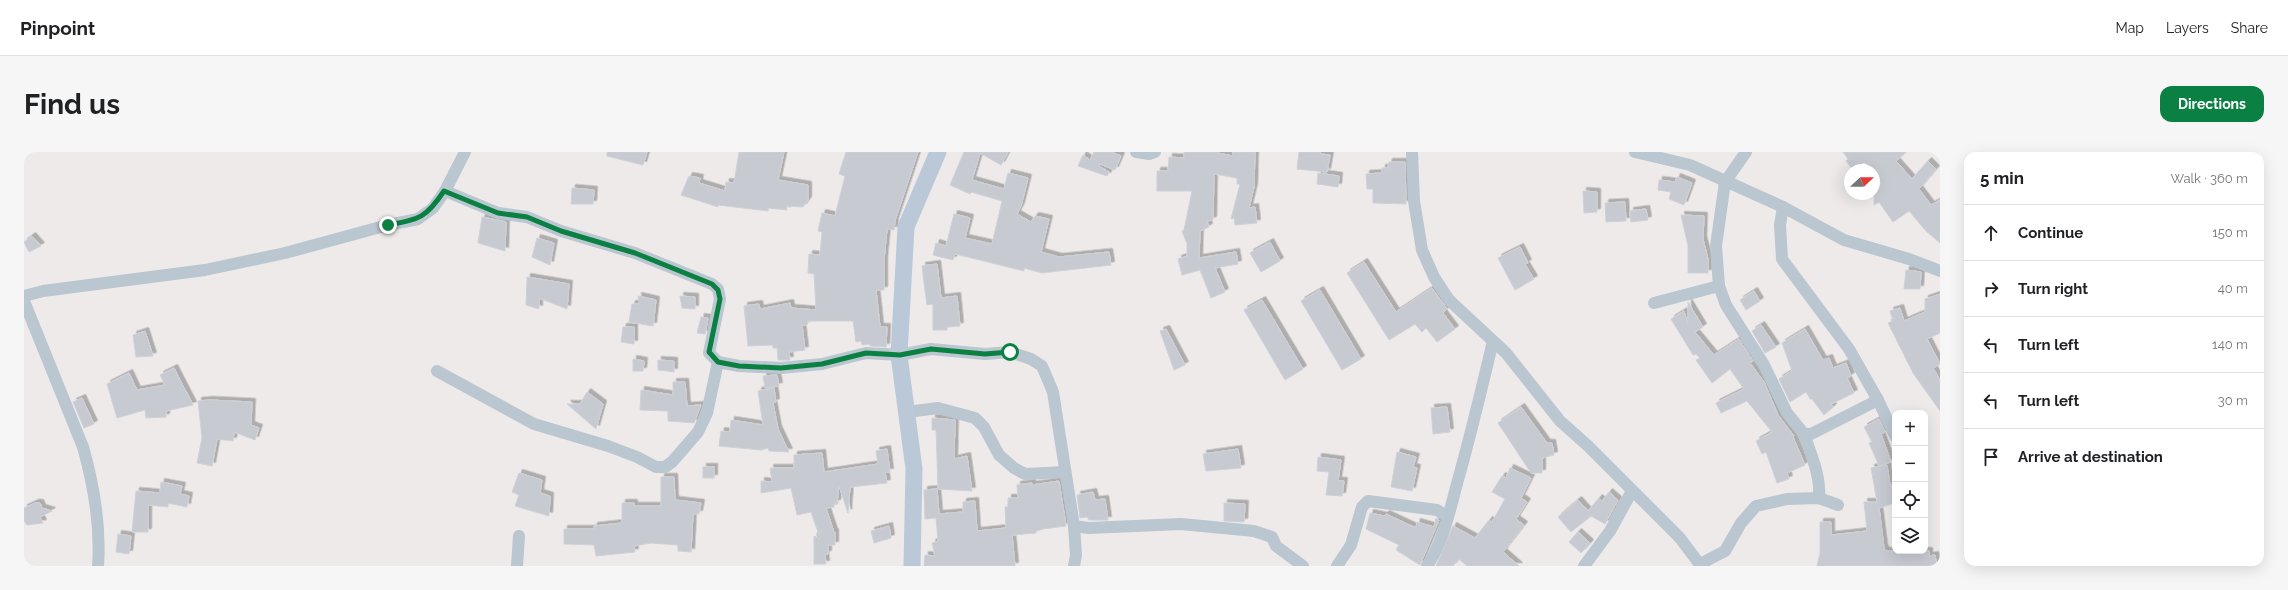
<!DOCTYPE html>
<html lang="en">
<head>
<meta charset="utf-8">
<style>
  body { margin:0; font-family:Raleway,sans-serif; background:#f6f6f6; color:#202124 }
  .controls { position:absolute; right:12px; bottom:12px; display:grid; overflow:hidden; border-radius:8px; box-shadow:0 4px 16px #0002 }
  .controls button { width:36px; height:36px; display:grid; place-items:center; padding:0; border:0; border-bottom:1px solid #e0e0e0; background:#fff; color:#202124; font:20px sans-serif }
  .compass { position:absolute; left:1820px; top:12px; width:36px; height:36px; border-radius:50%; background:#fff; box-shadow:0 4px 16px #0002; rotate:68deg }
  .stop { position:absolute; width:12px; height:12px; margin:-9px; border:3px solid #0b8043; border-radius:50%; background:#fff }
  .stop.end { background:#0b8043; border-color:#fff; box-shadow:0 1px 4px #0008 }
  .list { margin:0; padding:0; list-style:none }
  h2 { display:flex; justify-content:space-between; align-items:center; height:52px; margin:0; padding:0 16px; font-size:17px }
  h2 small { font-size:13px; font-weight:400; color:#757577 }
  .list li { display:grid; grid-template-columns:26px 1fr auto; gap:12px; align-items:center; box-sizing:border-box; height:56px; padding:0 16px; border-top:1px solid #e0e0e0 }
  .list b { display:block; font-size:15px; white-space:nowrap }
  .list em { font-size:13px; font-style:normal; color:#757577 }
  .icon { flex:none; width:22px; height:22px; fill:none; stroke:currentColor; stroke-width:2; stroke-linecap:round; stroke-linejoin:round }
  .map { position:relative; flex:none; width:1916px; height:414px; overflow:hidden; border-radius:12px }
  header { display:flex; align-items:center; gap:24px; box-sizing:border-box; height:56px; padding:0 20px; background:#fff; border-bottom:1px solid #e0e0e0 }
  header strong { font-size:19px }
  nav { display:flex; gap:22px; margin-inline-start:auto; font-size:14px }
  .intro { display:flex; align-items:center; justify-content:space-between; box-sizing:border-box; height:96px; padding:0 24px }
  h1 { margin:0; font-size:28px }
  .button { padding:10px 18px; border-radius:12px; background:#0b8043; color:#fff; font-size:14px; font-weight:700 }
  main { display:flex; gap:24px; padding:0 24px }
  aside { flex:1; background:#fff; border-radius:12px; box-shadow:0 4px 16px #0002 }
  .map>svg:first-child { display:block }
  .building { fill:#c7cad1; stroke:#ced1d8; filter:url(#shadow) }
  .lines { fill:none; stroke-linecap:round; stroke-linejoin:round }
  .street { stroke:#bac6d0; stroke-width:12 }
  .secondary { stroke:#bbc8d7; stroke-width:17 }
  .route { stroke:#0b8043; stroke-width:5 }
</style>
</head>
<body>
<header>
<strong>Pinpoint</strong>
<nav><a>Map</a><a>Layers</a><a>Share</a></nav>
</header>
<div class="intro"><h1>Find us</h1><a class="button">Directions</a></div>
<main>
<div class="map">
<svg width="1916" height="414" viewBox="0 0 1916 414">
  <defs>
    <filter id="shadow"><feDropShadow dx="3.5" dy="-3.5" stdDeviation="0" flood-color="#0004"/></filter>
  </defs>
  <rect width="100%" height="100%" fill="#eeeaea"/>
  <g class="building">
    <polygon points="583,0 623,0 619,13 583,4"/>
    <polygon points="715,0 760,0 754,28 784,33 784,48 779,55 762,54 763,58 744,56 744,59 694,53 694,55 657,43 665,24 676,26 675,31 701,39 702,30 710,31"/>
    <polygon points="822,0 894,0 871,69 870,78 863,77 860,108 860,138 852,138 856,175 863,175 862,195 846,194 846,192 838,193 837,189 832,190 829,169 784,169 783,173 778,173 781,198 765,200 766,208 754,208 753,196 749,196 749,193 724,194 720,154 735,152 736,157 766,151 767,156 792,158 790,122 784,121 785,102 796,103 798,80 794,79 798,61 811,64 821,24 815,22"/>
    <polygon points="940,0 984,0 977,13 956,1 948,28 980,37 984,21 1004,26 997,54 993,62 1007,70 1011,64 1025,67 1017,100 1035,105 1085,100 1087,113 1018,121 1000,116 1000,119 931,102 929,108 909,103 912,91 922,94 930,62 946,66 941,86 968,92 978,49 947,40 946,42 926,33"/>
    <polygon points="1070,0 1087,0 1097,4 1091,18 1076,12 1075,14 1085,20 1083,24 1054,14 1059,3 1066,8"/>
    <polygon points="1160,0 1188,0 1209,4 1209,0 1231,0 1230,35 1225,56 1231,55 1233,71 1211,73 1210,66 1207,67 1216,32 1213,32 1213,26 1190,22 1189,68 1183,69 1185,75 1176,79 1175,106 1212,100 1214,112 1191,116 1201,140 1187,146 1176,118 1158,123 1154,107 1163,104 1163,92 1158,79 1160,78 1168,39 1133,39 1133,19 1144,19 1145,5 1160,6"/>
    <polygon points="1275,0 1296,0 1296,2 1306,3 1303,20 1273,17"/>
    <polygon points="1819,0 1882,0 1872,9 1888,27 1904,9 1912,17 1895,37 1907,53 1916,48 1916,91 1902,79 1885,59 1869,70 1855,50 1850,53 1850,37 1857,32 1856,29 1850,21 1850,18 1847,18 1840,10 1829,18 1822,9 1824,7"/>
    <polygon points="1365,10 1381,10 1382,52 1349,51 1349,37 1343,37 1342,22 1358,21 1358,16 1364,16"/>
    <polygon points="1294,21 1315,24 1314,35 1293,32"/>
    <polygon points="1653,25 1668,31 1660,53 1645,47 1647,40 1634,38 1635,28 1651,30"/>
    <polygon points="548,36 570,38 569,52 547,52"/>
    <polygon points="1559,39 1573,40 1573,60 1560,61"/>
    <polygon points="1601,50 1602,69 1582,70 1581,51"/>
    <polygon points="1622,57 1624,68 1607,70 1606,59"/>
    <polygon points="1657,63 1680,64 1679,87 1684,107 1684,121 1664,121 1664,94"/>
    <polygon points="458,65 482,70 481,99 454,91"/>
    <polygon points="8,84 17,94 5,100 0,90"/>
    <polygon points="513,86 530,91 526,113 508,105"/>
    <polygon points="1246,90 1256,109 1237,120 1226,101"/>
    <polygon points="1496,95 1504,111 1501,112 1510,127 1491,138 1474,106"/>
    <polygon points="1340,110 1372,160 1408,136 1423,157 1419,161 1431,177 1413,190 1402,176 1398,180 1391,172 1365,188 1323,121"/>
    <polygon points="913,112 917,146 933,144 936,174 923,175 923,178 909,178 909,152 903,153 901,139 898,114"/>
    <polygon points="1882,118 1897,120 1896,137 1880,137"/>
    <polygon points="503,125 545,132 543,157 515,146 515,157 502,153"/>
    <polygon points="1296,138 1337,207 1318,218 1277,149"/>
    <polygon points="1730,139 1736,149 1722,158 1716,148"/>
    <polygon points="1916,142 1916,181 1903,187 1916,212 1909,216 1916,228 1916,259 1889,221 1864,171 1869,169 1866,159 1876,156 1880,169 1901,160 1901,147"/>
    <polygon points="614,144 632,148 629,174 605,170 608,152 615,152"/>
    <polygon points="656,144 671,145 671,157 658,156"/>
    <polygon points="1238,148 1279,217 1261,228 1220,158"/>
    <polygon points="1664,150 1679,175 1671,180 1690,203 1715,187 1729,209 1726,211 1740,230 1754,263 1770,284 1769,285 1781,313 1763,321 1765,327 1753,331 1742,300 1738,302 1732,289 1748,280 1723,249 1697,261 1692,251 1720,237 1706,217 1688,231 1672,208 1676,206 1672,202 1669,203 1647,167 1660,159 1664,173"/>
    <polygon points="677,165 684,166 681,182 673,181"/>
    <polygon points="1737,173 1752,195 1741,201 1728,179"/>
    <polygon points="599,175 610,175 610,192 597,190"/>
    <polygon points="1142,177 1161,213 1150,218 1136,179"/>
    <polygon points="1781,177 1799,208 1805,206 1809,216 1822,211 1827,224 1823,226 1830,241 1807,252 1809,255 1800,263 1788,247 1786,247 1782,240 1766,250 1755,227 1768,219 1758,191"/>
    <polygon points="121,179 129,204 112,205 109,183"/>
    <polygon points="609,207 620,209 619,219 609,219"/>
    <polygon points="634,208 650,209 650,220 634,218"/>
    <polygon points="150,216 169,253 142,259 142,265 122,266 121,258 93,266 83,232 105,221 113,238 141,233 136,223"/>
    <polygon points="753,223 755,234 741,236 739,224"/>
    <polygon points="649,230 661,230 663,254 677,253 670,271 644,269 644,259 616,258 617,238 649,243"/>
    <polygon points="750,236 752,250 749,251 754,277 765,300 745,299 744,296 737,298 695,294 697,279 706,280 707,268 739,273 734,239"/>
    <polygon points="563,240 579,252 572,277 543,252 556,252"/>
    <polygon points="58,246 70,272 60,276 49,250"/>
    <polygon points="185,248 228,250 227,273 235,276 231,288 210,280 209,289 193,287 188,314 173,311 178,286 174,249"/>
    <polygon points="1423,255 1426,280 1409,282 1407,256"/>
    <polygon points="1497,255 1523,291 1528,291 1530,303 1518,306 1518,321 1507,321 1474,271"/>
    <polygon points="908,266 931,268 930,307 943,304 948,339 914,337 912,278 908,278"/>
    <polygon points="1855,267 1861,280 1857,282 1867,310 1855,314 1845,291 1848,290 1840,275"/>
    <polygon points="863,297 866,320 861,320 863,331 826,335 824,361 815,334 813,351 810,351 810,355 802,356 810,380 811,380 811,393 804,393 804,402 801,402 802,412 790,412 790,384 796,386 787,360 773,363 767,336 737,341 737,329 748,330 746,316 770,316 770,303 798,301 800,320 854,312 852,299"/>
    <polygon points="1214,297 1217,316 1182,319 1179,302"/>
    <polygon points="1373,300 1392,305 1389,315 1393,316 1388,339 1367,335"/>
    <polygon points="1294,305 1317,308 1314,329 1320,329 1318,344 1302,343 1305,320 1293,319"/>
    <polygon points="1863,313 1866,333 1871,332 1871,351 1855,356 1860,396 1862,399 1905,399 1905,404 1911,403 1913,414 1793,414 1796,401 1796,370 1807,370 1807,383 1843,379 1840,350 1853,350 1847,316"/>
    <rect x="679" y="315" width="11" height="11"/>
    <polygon points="1486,316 1507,326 1497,346 1503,350 1492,367 1500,373 1479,400 1495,414 1443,414 1435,407 1429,414 1412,414 1429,374 1451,386 1465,368 1468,370 1481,347 1468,340 1478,324 1482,326"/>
    <polygon points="495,321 518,328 516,341 526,344 525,364 491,354 495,343 488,340"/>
    <polygon points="637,325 650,325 651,348 677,351 675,362 669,362 667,400 654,399 654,393 627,391 610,394 611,400 572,404 570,393 540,392 540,377 570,377 570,374 598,371 598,351 610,351 610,354 637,354"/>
    <polygon points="1035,329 1042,374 1019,377 1012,379 1012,381 988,383 991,414 900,414 901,403 911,404 908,391 914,389 912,366 901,367 900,338 913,337 915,362 939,360 939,350 951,349 953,379 982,376 981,355 984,355 984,346 994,346 993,333 1008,331 1008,333"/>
    <polygon points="137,330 158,334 156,342 165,344 163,355 144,351 144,355 124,353 124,380 108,380 112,339 136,341"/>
    <polygon points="1069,340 1071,348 1081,347 1084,368 1065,368 1063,365 1056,366 1053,343"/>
    <polygon points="1585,340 1594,348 1581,372 1567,364 1547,380 1534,365 1554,348 1564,359 1575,346 1578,349"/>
    <polygon points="11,351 16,351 18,356 28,359 16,365 19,371 3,373 0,369 0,356"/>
    <polygon points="1200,351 1221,352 1220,370 1200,369"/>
    <polygon points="1346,361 1360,364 1362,362 1392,376 1393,370 1410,375 1412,366 1415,368 1396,413 1372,398 1375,393 1342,377"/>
    <polygon points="865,374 867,386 850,391 847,379"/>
    <polygon points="1554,380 1566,391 1557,401 1545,390"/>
    <polygon points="94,382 107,384 105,402 92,400"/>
  </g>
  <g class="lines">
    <g class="street">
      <polyline points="1112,0 1125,2 1131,0"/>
      <polyline points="1388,0 1390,49 1398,98 1410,125 1425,148 1482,201 1536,269 1563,293 1656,386 1677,414"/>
      <polyline points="1611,0 1666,13 1759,55 1820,88 1885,107 1916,119"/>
      <polyline points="1722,0 1701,30 1692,94 1695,134 1702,153 1740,213 1763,261 1780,282 1787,282 1854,248 1871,284"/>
      <polyline points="421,39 474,61 503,65 537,79 611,101 688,132 694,137 696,147 685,201 694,210 715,214 757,216 798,212 842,201 875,203 907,197 961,202 986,200 1007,207 1018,214 1029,240 1050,374 1052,403 1050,414"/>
      <polyline points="1759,55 1756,73 1758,107 1825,197 1854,248"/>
      <polyline points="0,144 19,139 181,118 261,101 364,73 394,67 409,56 421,39 441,0"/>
      <path d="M0,149L59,295C70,334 77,373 74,414"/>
      <polyline points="1630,151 1695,134"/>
      <polyline points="413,219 510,272 584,294 613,305 632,315 641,315 648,310 674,280 683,261 694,210"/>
      <polyline points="883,260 914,256 951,266 960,275 975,303 990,316 1001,322 1041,320"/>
      <path d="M1780,282C1787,303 1797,324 1795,346"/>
      <polyline points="1050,374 1065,376 1157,372 1230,379 1248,385 1252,394 1279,414"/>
      <polyline points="1676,412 1701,399 1717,371 1732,354 1763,347 1795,346 1814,353"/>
      <polyline points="493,414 495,384"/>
      <polyline points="1313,414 1327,393 1338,355 1344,349 1413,358 1424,365"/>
      <path d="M1403,414C1420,389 1426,357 1434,328C1447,282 1458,235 1469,189"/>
      <polyline points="1560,414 1586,379 1608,339"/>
    </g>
    <polyline class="secondary" points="888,414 890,317 875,203 882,75 914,0"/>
  </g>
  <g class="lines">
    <path class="route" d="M364,73C396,67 402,66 420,39L474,61L503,65L537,79L611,101L688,132L694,138L696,147L685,200L694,210L715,214L757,216L798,212L842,201L876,203L907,197L961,202L986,200"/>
  </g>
</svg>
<div class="controls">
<button>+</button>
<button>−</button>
<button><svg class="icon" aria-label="locate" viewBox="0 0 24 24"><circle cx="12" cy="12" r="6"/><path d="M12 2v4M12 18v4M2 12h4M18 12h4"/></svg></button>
<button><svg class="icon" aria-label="layers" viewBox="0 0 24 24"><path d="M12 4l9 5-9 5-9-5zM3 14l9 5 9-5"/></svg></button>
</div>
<svg class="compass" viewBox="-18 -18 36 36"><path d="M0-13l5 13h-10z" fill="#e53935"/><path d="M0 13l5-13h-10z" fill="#757577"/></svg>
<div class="stop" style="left:986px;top:200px"></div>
<div class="stop end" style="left:364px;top:73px"></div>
</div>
<aside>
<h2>5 min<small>Walk · 360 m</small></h2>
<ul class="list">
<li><svg class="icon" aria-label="ahead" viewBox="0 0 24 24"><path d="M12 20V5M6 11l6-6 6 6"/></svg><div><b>Continue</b></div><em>150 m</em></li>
<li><svg class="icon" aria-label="right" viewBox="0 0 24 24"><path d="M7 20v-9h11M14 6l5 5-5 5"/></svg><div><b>Turn right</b></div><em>40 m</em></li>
<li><svg class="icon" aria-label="left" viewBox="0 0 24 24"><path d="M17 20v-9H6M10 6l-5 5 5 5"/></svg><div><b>Turn left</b></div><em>140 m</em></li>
<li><svg class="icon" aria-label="left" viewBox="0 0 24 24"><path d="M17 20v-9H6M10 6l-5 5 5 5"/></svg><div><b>Turn left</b></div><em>30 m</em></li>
<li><svg class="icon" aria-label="arrive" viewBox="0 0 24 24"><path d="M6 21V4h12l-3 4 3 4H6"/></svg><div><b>Arrive at destination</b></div></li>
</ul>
</aside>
</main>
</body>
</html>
